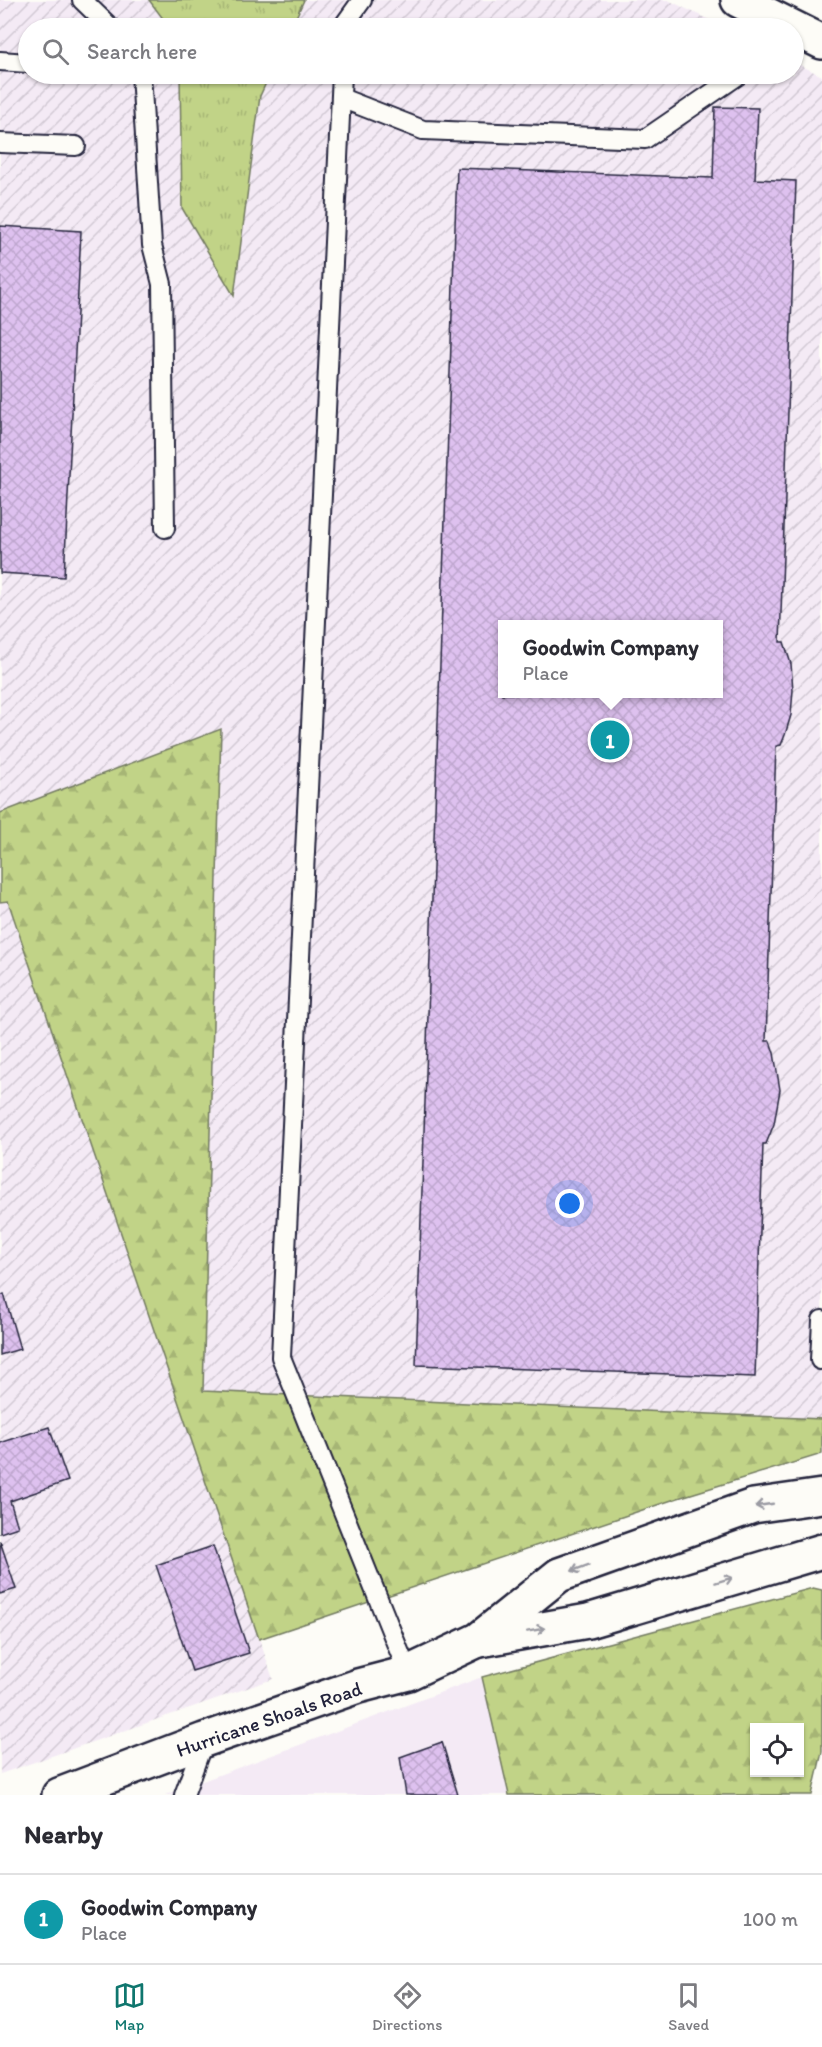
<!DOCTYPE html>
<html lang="en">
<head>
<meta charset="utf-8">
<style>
  body { margin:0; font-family:Itim,sans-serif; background:#f7f7f7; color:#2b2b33 }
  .controls { position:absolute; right:18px; bottom:18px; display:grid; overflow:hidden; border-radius:0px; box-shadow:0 2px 4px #0004 }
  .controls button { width:54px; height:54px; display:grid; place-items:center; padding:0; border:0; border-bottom:2px solid #e1e1e2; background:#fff; color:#2b2b33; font:30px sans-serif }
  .you { position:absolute; left:570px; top:1204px; width:21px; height:21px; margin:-15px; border:4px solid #fff; border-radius:50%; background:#1a73e8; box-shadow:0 0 0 9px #1a73e833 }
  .badge { display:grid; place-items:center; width:39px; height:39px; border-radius:50%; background:#0f766e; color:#fff; font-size:20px; font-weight:700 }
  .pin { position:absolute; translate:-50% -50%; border:3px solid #fff; box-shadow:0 2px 6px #0006 }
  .popup { position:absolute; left:498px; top:620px; width:225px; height:78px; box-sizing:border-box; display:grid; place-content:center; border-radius:0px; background:#fff; filter:drop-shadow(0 2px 4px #0005); font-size:20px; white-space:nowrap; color:#7c7c81 }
  .popup b { font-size:22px; color:#2b2b33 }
  .popup::after { content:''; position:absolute; left:50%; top:100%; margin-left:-12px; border:12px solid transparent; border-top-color:#fff }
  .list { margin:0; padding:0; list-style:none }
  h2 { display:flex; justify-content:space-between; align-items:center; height:78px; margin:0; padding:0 24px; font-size:26px }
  h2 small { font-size:20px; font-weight:400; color:#7c7c81 }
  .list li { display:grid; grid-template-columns:39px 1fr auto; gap:18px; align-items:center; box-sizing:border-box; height:90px; padding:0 24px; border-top:2px solid #e1e1e2 }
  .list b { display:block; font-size:22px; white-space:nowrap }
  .list p { margin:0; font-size:20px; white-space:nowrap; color:#7c7c81 }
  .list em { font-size:20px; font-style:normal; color:#7c7c81 }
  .icon { flex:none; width:33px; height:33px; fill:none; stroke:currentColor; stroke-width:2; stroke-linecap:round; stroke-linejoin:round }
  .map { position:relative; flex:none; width:822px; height:1795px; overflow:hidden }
  .search { position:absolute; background:#fff; box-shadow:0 2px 4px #0004; left:18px; right:18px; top:18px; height:66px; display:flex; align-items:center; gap:15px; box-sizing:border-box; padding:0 21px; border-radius:33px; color:#7c7c81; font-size:22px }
  .sheet { height:168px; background:#fff }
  nav { display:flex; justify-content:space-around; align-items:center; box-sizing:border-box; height:84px; border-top:2px solid #e1e1e2; background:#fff; font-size:16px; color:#7c7c81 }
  nav a { display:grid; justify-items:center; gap:3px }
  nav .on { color:#0f766e }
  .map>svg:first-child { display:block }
  .built { fill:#f4eaf5 }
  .industrial { fill:url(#industrial-furrows); fill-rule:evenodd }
  .grass { fill:url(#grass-tufts); stroke:#727a61; stroke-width:1.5 }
  .forest { fill:url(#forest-firs); stroke:#727a61; stroke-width:1.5; fill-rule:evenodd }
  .building { fill:url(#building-cross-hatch); stroke:#22223b; stroke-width:1.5; fill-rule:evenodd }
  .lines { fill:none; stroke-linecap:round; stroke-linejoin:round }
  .service-casing { stroke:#22223b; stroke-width:22 }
  .minor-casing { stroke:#22223b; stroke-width:38 }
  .tertiary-casing { stroke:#22223b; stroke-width:38 }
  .service { stroke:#fdfcf7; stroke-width:18 }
  .minor { stroke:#fdfcf7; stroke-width:33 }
  .tertiary { stroke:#fdfcf7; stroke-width:33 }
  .oneway { stroke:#9a9aa2 }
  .labels { text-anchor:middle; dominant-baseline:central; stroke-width:4.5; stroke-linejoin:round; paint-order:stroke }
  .street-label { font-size:20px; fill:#22223b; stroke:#fdfcf7 }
</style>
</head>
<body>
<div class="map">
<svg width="822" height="1795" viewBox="0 0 822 1795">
  <defs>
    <pattern id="industrial-furrows" width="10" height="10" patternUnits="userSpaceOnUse" patternTransform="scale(1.5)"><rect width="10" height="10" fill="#f4eaf5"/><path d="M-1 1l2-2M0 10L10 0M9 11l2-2" fill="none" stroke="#d1c8d3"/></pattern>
    <pattern id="grass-tufts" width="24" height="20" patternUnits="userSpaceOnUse" patternTransform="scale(1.5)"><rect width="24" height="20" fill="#c1d387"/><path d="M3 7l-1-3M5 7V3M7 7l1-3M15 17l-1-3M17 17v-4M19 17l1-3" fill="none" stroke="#a6b575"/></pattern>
    <pattern id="forest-firs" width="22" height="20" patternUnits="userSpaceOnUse" patternTransform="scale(1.5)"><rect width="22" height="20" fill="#c1d387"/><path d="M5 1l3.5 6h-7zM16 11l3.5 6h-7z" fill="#a6b575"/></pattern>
    <pattern id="building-cross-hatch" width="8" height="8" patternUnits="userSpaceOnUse" patternTransform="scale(1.5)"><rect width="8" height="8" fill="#dec1ef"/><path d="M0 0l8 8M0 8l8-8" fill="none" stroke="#bea6ce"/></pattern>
  </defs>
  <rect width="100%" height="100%" fill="#fdfcf7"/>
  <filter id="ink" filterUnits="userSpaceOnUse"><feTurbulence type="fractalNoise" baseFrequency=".0167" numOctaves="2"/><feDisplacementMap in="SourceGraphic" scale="12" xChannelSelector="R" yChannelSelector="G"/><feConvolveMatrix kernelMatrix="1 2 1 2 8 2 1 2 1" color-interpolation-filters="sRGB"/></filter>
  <g filter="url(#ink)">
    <polygon class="built" points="482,1677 509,1795 165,1795"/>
    <g class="industrial">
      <path d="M0,0H149L170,28H28V74H180L182,208L260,96L270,74H794V62L822,76V1419L203,1392L209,1084L220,730L0,813ZM502,624H718V694H502Z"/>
      <polygon points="304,0 668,0 726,28 291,28"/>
      <polygon points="7,900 273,1679 0,1774 0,902"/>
    </g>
    <g class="grass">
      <polygon points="149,0 304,0 291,28 170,28"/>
      <polygon points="180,74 270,74 260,96 234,296 182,208"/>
    </g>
    <g class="forest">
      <polygon points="221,729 203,1391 822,1419 822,1454 678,1498 259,1639 8,901 0,902 0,813"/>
      <path d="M813,1588L822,1590V1752L812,1795H509L482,1677ZM754,1728H800V1772H754Z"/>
    </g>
    <g class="building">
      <path d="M715,107L758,108L755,179L796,181L780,642H784L791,664L793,690L791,715L785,735L781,745L776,746L766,1041H770L774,1053L780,1090L774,1124L766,1144H763L755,1377L416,1365L457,168L713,178ZM502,624H718V694H502Z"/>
      <polygon points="0,226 81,231 64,577 0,573"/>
      <polygon points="4,1294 20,1349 0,1355 0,1296"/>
      <polygon points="49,1427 68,1481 10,1501 18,1527 0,1533 0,1443"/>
      <polygon points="0,1541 16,1589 0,1594"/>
      <polygon points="213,1546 249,1653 192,1671 156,1565"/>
      <polygon points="442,1742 458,1795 406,1795 400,1757"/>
    </g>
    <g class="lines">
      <defs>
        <g id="service">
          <polyline points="82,0 111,28"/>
          <polyline points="344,28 344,25 362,0"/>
          <polyline points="0,61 28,63"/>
          <polyline points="141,74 152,245 162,284 165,528"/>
          <polyline points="342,74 281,1357 408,1673"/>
          <polyline points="341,98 423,130 645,139 740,74"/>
          <polyline points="0,143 76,146"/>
          <polyline points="820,1360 822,1320"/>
          <polyline points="184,1795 204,1740"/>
        </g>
        <polyline id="minor" points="738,0 822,42"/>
        <g id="tertiary">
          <polyline points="480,1640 588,1621 822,1551"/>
          <polyline points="59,1795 204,1740 358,1686 408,1673 478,1640 559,1575 753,1506 822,1496"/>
        </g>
      </defs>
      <use href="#service" class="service-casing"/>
      <use href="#minor" class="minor-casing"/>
      <use href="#tertiary" class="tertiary-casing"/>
      <use href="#service" class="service"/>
      <use href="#minor" class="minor"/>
      <use href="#tertiary" class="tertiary"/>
    </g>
    <defs><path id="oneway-shaft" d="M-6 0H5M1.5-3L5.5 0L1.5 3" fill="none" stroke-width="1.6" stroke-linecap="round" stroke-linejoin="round" transform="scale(1.5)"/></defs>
    <g class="oneway">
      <use href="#oneway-shaft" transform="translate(764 1505) rotate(172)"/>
      <use href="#oneway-shaft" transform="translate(580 1568) rotate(160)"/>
      <use href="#oneway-shaft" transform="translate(724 1580) rotate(-17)"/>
      <use href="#oneway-shaft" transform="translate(536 1630) rotate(-10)"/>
    </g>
  </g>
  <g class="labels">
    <g class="street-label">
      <text transform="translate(269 1719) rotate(-19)">Hurricane Shoals Road</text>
    </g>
  </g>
</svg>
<div class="controls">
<button><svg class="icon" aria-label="locate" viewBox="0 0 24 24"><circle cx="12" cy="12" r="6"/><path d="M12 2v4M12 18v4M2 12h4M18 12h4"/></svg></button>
</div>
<div class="you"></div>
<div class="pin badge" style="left:610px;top:740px;background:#0f9aa8">1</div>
<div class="popup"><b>Goodwin Company</b>Place</div>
<div class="search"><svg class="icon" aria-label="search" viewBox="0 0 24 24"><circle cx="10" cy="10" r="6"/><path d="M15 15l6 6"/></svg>Search here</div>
</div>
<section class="sheet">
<h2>Nearby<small></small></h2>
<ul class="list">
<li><span class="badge" style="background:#0f9aa8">1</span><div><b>Goodwin Company</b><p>Place</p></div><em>100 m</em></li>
</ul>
</section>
<nav>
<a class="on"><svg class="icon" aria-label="map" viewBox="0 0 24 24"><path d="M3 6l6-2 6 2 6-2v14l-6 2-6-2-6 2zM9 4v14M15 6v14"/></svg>Map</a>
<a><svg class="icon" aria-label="directions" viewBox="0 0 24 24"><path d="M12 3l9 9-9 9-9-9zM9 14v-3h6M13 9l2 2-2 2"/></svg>Directions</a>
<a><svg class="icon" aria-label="saved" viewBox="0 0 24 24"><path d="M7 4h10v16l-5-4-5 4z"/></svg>Saved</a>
</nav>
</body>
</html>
